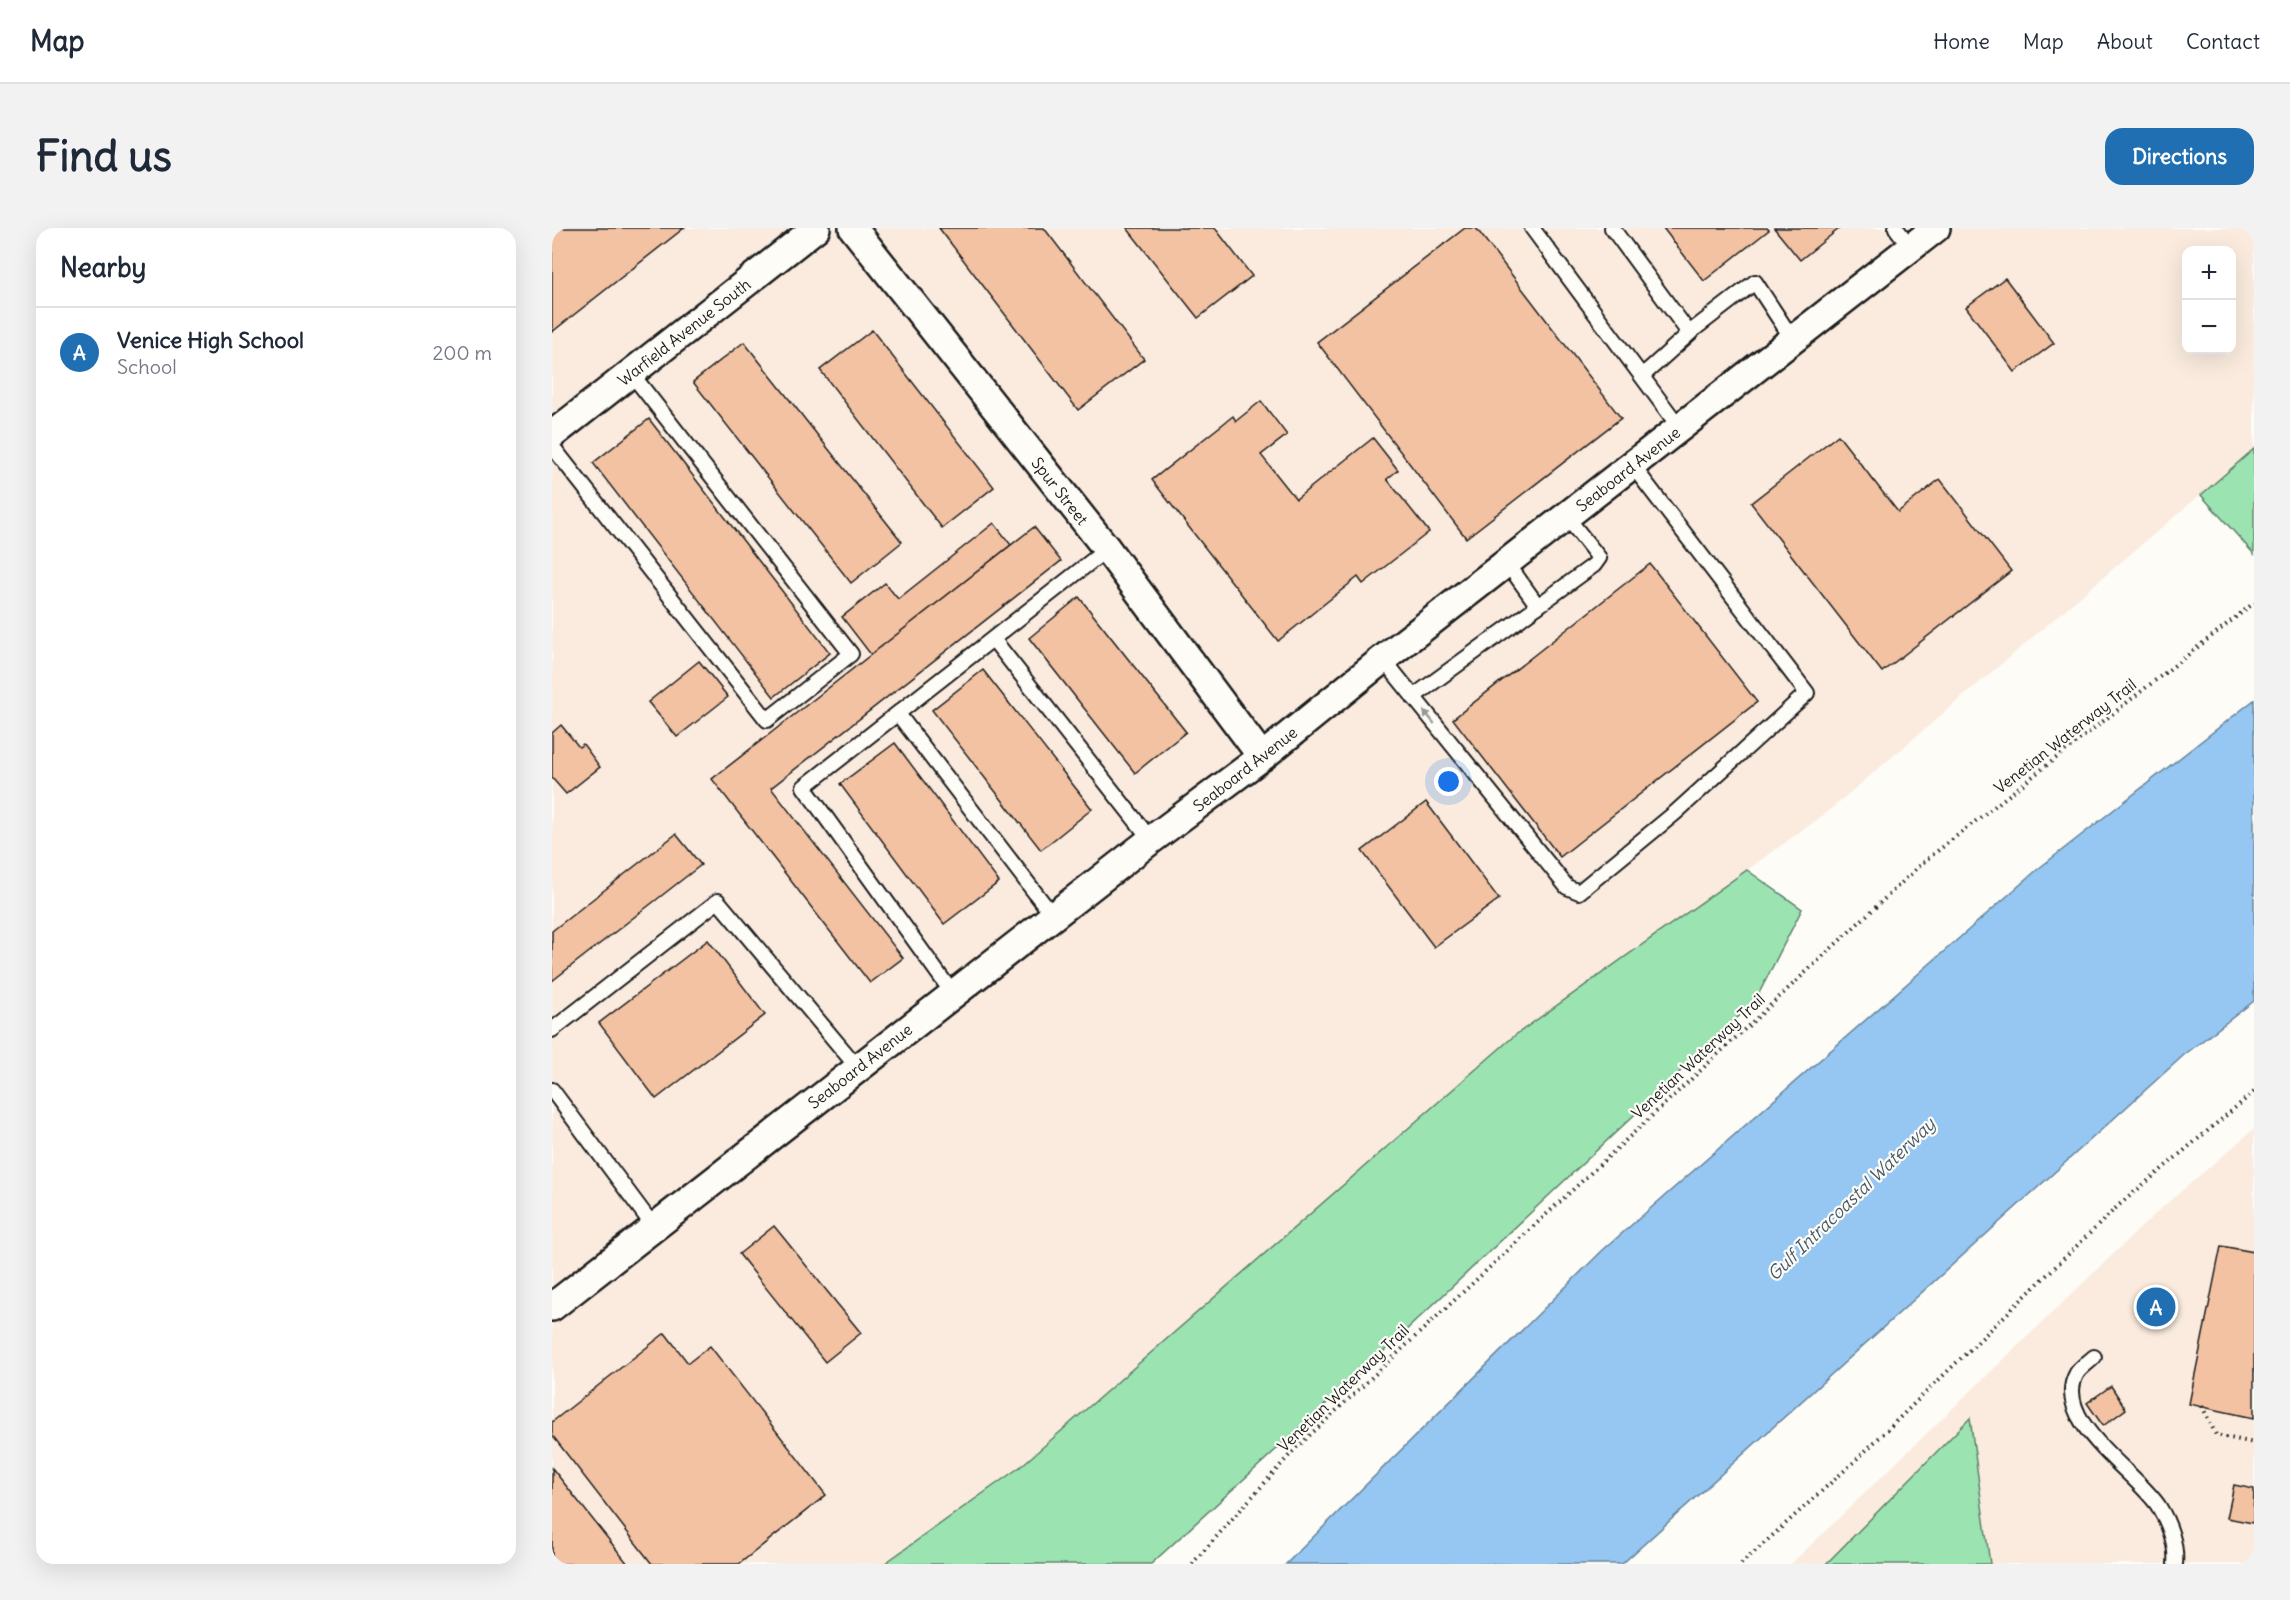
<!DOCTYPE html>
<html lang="en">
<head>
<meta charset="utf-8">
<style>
  body { margin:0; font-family:Delius,sans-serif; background:#f2f2f3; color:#1f2937 }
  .controls { position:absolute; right:18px; top:18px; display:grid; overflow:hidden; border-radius:12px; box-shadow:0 6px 24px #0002 }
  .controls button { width:54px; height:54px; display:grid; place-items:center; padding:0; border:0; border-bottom:2px solid #e0e1e3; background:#fff; color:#1f2937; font:30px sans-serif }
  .you { position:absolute; left:897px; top:554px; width:21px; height:21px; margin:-15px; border:4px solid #fff; border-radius:50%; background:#1a73e8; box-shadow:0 0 0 9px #1a73e833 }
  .badge { display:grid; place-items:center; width:39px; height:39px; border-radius:50%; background:#1f6fb2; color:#fff; font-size:20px; font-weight:700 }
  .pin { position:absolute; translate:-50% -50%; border:3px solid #fff; box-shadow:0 2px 6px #0006 }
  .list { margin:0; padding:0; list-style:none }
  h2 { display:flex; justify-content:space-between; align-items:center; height:78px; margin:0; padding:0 24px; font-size:26px }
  h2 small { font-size:20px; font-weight:400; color:#747a83 }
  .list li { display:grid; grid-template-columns:39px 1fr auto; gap:18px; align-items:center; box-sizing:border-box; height:90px; padding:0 24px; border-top:2px solid #e0e1e3 }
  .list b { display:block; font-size:22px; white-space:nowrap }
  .list p { margin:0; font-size:20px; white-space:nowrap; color:#747a83 }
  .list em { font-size:20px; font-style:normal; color:#747a83 }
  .map { position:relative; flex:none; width:1702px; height:1336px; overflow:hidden; border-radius:18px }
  header { display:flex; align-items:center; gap:36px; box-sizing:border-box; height:84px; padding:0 30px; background:#fff; border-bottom:2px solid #e0e1e3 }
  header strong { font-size:28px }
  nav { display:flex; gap:33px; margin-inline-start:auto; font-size:21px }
  .intro { display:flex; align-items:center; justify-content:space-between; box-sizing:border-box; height:144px; padding:0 36px }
  h1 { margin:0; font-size:42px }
  .button { padding:15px 27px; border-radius:18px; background:#1f6fb2; color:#fff; font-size:21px; font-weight:700 }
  main { display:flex; gap:36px; padding:0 36px }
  aside { flex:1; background:#fff; border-radius:18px; box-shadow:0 6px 24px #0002 }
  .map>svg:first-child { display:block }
  .built { fill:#faebde; fill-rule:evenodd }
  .green { fill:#9be4b2; stroke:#5c8067; stroke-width:1.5 }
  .water { fill:#96c7f2; stroke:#65839c; stroke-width:1.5 }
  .building { fill:#f3c2a3; stroke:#1c1c1c; stroke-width:1.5 }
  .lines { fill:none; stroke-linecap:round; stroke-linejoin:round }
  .service-casing { stroke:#1c1c1c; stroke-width:18 }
  .minor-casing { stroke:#1c1c1c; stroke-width:32 }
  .path { stroke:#1c1c1c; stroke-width:4; stroke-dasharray:1.5 4.5; stroke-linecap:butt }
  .service { stroke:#fdfcf7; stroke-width:14 }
  .minor { stroke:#fdfcf7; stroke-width:27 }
  .oneway { fill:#989794 }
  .labels { text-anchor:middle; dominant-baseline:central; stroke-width:4.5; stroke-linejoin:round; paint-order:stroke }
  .street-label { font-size:16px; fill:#1c1c1c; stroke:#fdfcf7 }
  .water-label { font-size:18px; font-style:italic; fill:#475867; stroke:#fdfcf7 }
</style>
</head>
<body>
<header>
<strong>Map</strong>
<nav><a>Home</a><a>Map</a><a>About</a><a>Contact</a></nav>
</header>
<div class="intro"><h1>Find us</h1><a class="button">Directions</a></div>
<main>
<aside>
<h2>Nearby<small></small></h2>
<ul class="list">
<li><span class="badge">A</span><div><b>Venice High School</b><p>School</p></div><em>200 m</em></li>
</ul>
</aside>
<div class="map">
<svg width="1702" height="1336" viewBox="0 0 1702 1336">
  <rect width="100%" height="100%" fill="#fdfcf7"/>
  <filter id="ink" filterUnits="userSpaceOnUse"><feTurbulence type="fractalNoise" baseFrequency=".0167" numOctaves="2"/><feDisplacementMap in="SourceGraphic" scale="12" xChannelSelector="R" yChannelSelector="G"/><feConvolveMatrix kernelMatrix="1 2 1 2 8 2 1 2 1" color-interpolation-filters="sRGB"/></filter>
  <g filter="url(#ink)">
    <g class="built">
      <path d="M0,0H1702V221L1273,586L962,808L468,1239L332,1336H0ZM1634,22H1680V122H1634Z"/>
      <polygon points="1702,901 1702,1336 1239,1336 1605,984"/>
    </g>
    <g class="green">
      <polygon points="1702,221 1702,326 1649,267"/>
      <polygon points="1195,642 1250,681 1203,773 833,1122 599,1336 332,1336 468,1239 962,808"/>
      <polygon points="1418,1190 1438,1336 1274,1336"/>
    </g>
    <polygon class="water" points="1702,472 1702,773 1632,827 1070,1336 734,1336 1051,1022 1486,641"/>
    <g class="building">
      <polygon points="0,0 132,0 0,104"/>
      <polygon points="387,0 492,0 592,131 526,182"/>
      <polygon points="575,0 663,0 700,48 646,90"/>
      <polygon points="913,0 924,0 1069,190 914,310 765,114"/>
      <polygon points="1111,0 1215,0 1217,2 1152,53"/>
      <polygon points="1222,0 1288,0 1248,32"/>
      <polygon points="1453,50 1502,115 1463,144 1414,79"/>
      <polygon points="320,102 442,259 390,300 268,142"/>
      <polygon points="192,114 350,314 299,355 141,154"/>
      <polygon points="709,173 735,207 709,227 744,271 821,210 846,242 835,251 877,304 811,356 806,349 726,413 600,252 681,188 684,193"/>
      <polygon points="97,191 278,425 222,469 41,235"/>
      <polygon points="1286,207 1346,284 1388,251 1459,343 1330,444 1199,275"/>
      <polygon points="442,295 459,317 320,428 290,389 333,355 346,371"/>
      <polygon points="482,299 509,333 219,560 351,730 318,755 160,551"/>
      <polygon points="1098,336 1205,474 1008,629 901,491"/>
      <polygon points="527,369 634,504 583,545 477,410"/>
      <polygon points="147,433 176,469 125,509 96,474"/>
      <polygon points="431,442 540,581 489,622 380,482"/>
      <polygon points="9,497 27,519 31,516 48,539 14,566 0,550 0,505"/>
      <polygon points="343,515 447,654 392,696 288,556"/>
      <polygon points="874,574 947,671 882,719 810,623"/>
      <polygon points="124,606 149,637 0,753 0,703"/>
      <polygon points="156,712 213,787 104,871 47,795"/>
      <polygon points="222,998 309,1105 273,1134 187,1026"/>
      <polygon points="1669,1018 1702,1024 1702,1190 1637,1176"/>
      <polygon points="113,1105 136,1135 158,1118 274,1267 187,1336 100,1336 0,1207 0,1194"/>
      <polygon points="1559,1158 1574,1181 1551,1198 1535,1175"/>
      <polygon points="0,1240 76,1336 0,1336"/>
      <polygon points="1682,1257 1702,1261 1701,1295 1675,1290"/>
    </g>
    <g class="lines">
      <defs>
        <g id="service">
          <polyline points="980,0 1128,200"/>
          <polyline points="1060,0 1137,105 1203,54 1241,112"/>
          <polyline points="1344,0 1359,20"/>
          <polyline points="1090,148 1139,104"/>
          <polyline points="0,218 215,492 299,426 79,145"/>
          <polyline points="955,335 986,378"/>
          <polyline points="441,411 599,612"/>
          <polyline points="831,431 1015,659 1027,664 1123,585 1255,465 1080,237"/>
          <polyline points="861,469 1042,337 1047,330 1014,288"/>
          <polyline points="346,486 501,688"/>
          <polyline points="401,766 252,559 555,321"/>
          <polyline points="0,802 166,673 306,840"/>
          <polyline points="0,862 102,999"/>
          <path d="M1542,1129C1537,1134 1529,1139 1525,1145C1498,1192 1586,1245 1607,1279C1617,1295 1625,1317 1623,1336"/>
        </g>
        <g id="minor">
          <polyline points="301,0 555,321 710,529"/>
          <polyline points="0,207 264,0"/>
          <polyline points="0,1079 599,612 710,529 831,431 1384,0"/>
        </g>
      </defs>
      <use href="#service" class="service-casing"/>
      <use href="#minor" class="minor-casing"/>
      <g class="path">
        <polyline points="1650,1178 1664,1207 1702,1215"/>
        <polyline points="640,1336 743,1221 1374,632 1702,375"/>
        <polyline points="1189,1336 1302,1234 1567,977 1702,864"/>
        <polyline points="1701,1336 1702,1332"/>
      </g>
      <use href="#service" class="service"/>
      <use href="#minor" class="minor"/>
    </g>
    <defs><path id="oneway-solid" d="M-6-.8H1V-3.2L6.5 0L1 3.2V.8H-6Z" transform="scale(1.5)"/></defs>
    <use class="oneway" href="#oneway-solid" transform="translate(877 489) rotate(-129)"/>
  </g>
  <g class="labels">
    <g class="street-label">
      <text transform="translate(132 104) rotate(-38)">Warfield Avenue South</text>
      <text transform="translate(1076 241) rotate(-38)">Seaboard Avenue</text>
      <text transform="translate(508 263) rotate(52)">Spur Street</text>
      <text transform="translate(1513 508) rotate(-38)">Venetian Waterway Trail</text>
      <text transform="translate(693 541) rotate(-38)">Seaboard Avenue</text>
      <text transform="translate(1146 828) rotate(-43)">Venetian Waterway Trail</text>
      <text transform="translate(308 838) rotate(-38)">Seaboard Avenue</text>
      <text transform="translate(791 1160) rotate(-44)">Venetian Waterway Trail</text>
    </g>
    <g class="water-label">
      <text transform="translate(1299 971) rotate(-44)">Gulf Intracoastal Waterway</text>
    </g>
  </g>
</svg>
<div class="controls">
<button>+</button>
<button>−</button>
</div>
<div class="you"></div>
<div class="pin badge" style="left:1604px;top:1079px">A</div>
</div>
</main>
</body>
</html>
